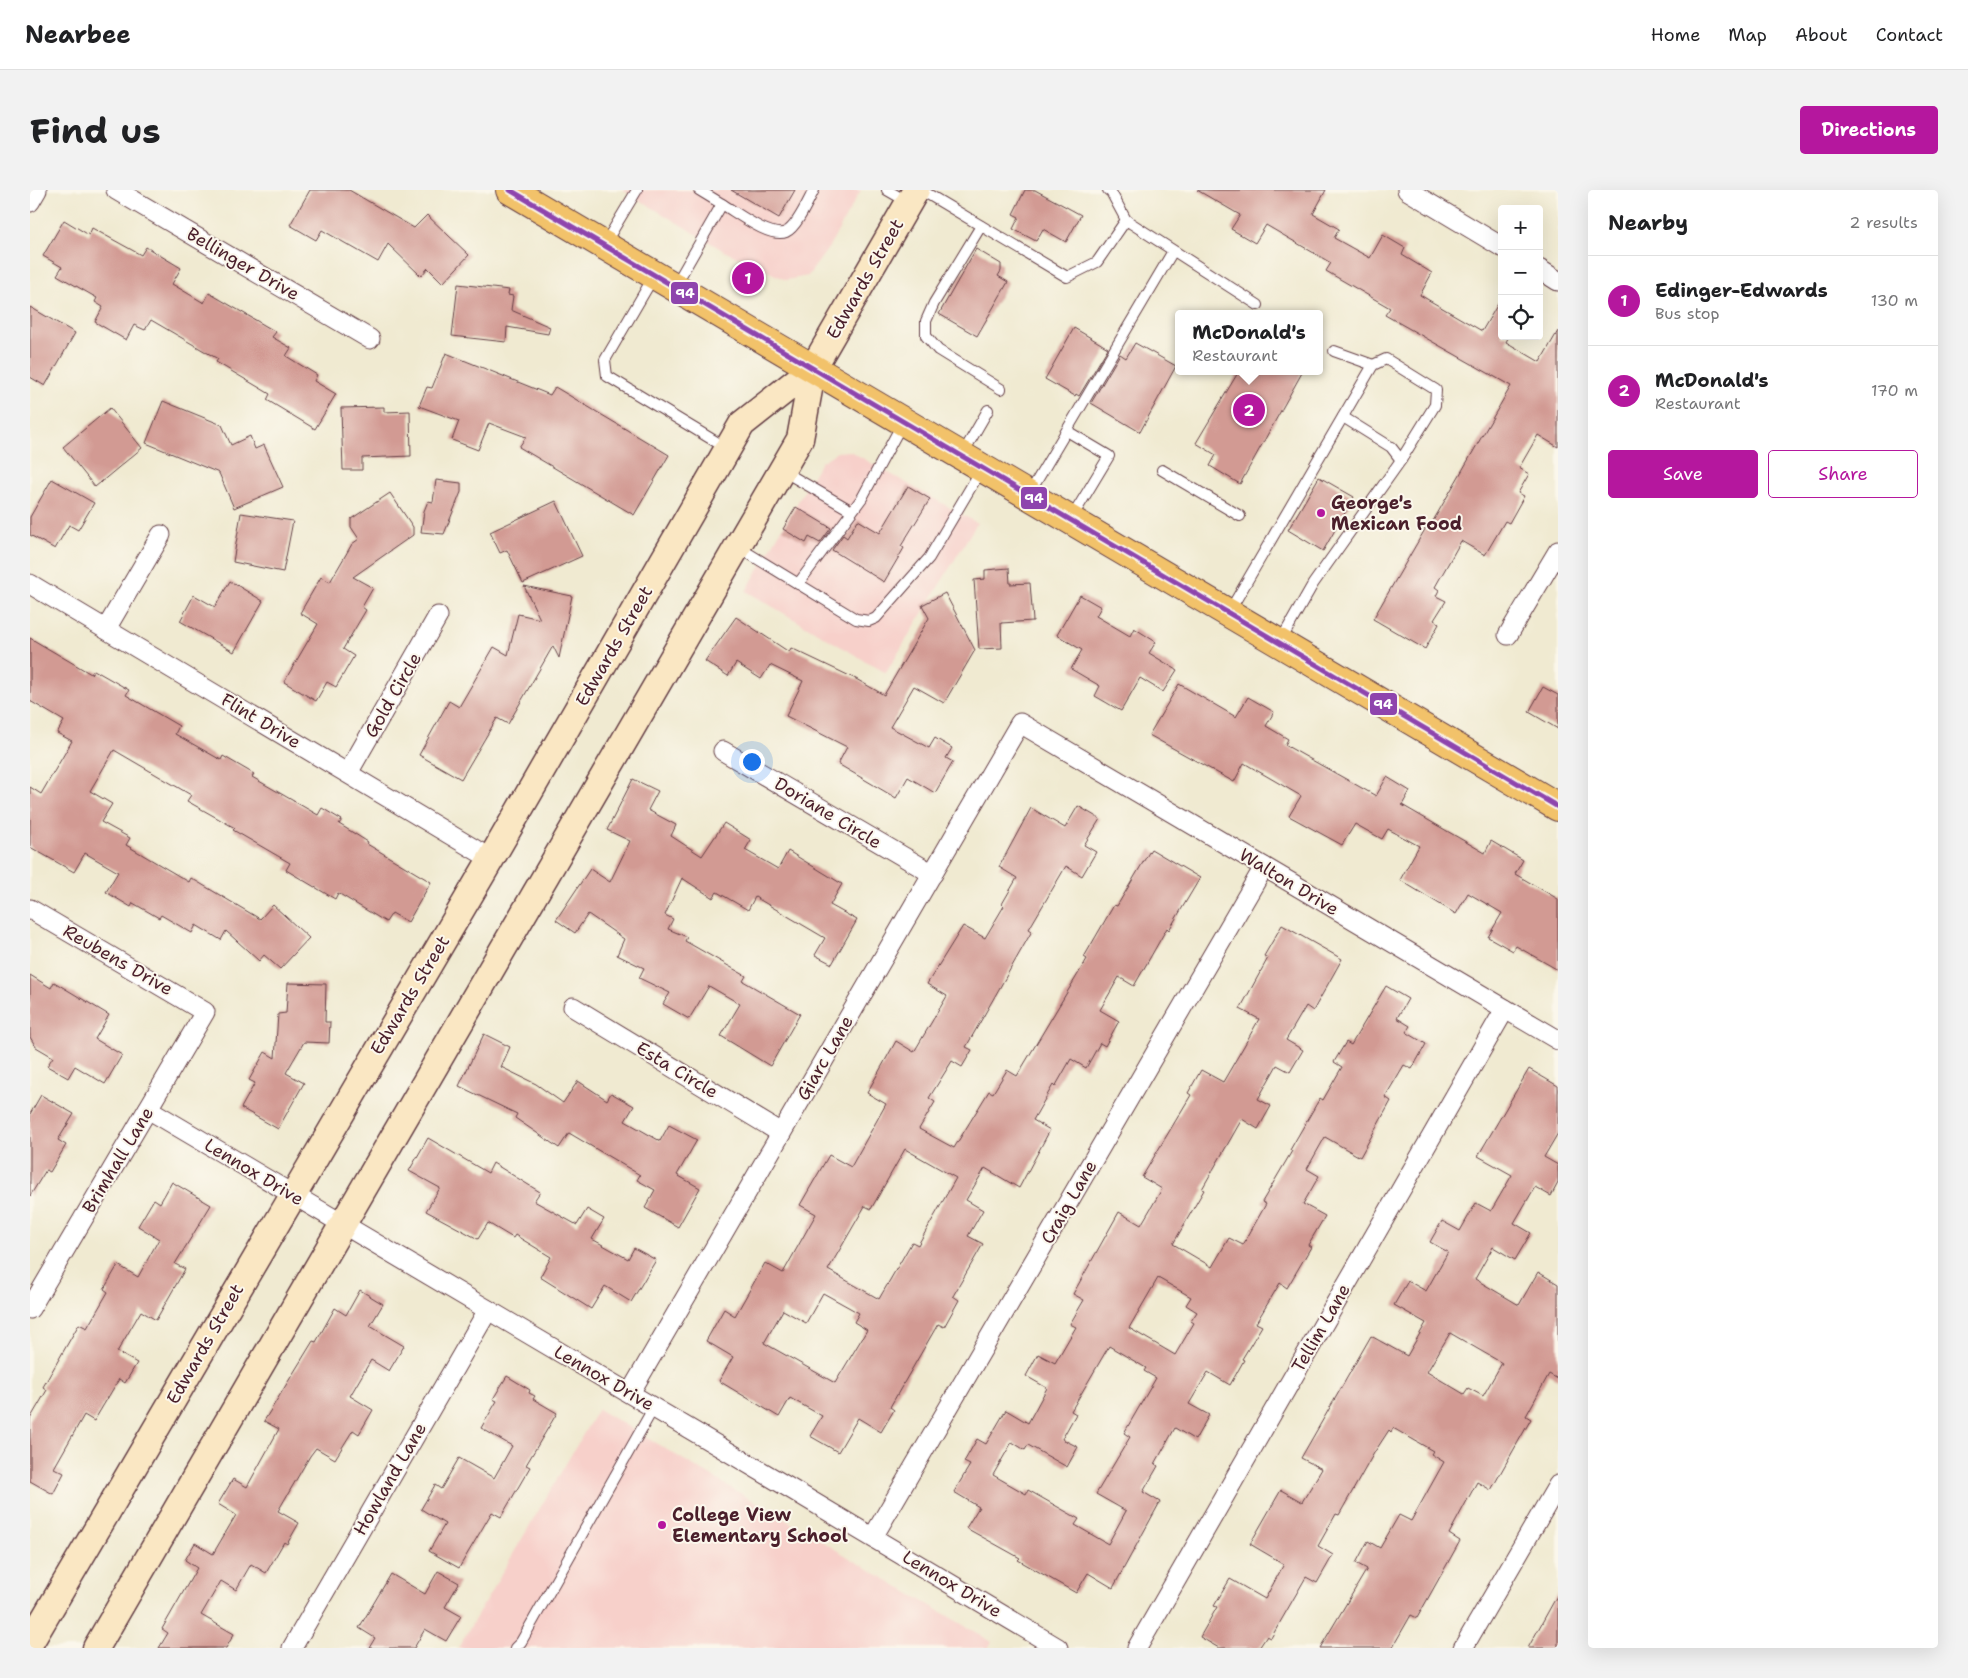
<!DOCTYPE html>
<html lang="en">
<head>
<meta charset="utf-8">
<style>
  body { margin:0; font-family:"Shantell Sans",sans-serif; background:#f2f2f2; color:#202124 }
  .controls { position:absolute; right:15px; top:15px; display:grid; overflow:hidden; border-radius:5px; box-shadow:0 5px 20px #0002 }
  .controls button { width:45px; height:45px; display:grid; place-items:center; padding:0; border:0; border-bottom:1px solid #e0e0e0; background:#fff; color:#202124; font:25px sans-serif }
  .you { position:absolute; left:721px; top:571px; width:18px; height:18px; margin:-12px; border:4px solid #fff; border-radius:50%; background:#1a73e8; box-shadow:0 0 0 8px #1a73e833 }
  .badge { display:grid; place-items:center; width:32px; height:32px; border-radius:50%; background:#b5179e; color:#fff; font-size:16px; font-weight:700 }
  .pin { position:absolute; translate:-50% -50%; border:2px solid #fff; box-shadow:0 1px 5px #0006 }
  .popup { position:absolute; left:1145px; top:120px; width:148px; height:65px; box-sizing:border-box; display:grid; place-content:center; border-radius:5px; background:#fff; filter:drop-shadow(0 1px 4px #0005); font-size:16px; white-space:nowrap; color:#757577 }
  .popup b { font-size:19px; color:#202124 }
  .popup::after { content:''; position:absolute; left:50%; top:100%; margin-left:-10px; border:10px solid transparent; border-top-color:#fff }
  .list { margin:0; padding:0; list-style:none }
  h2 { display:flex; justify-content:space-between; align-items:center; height:65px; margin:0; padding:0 20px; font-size:21px }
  h2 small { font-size:16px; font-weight:400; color:#757577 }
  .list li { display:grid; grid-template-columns:32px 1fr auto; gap:15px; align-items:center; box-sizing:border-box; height:90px; padding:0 20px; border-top:1px solid #e0e0e0 }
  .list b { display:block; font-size:19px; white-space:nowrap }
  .list p { margin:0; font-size:16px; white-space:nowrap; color:#757577 }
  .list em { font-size:16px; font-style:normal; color:#757577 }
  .actions { display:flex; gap:10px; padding:15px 20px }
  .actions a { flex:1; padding:11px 0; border:1px solid #b5179e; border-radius:5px; text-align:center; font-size:18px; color:#b5179e }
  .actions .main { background:#b5179e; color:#fff }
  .icon { flex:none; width:28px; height:28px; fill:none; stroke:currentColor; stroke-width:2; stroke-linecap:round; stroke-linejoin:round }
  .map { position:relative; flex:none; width:1528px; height:1458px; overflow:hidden; border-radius:5px }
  header { display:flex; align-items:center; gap:30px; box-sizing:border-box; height:70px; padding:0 25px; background:#fff; border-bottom:1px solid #e0e0e0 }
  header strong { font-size:24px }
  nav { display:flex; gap:28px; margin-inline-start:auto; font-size:18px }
  .intro { display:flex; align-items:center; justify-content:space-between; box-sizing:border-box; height:120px; padding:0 30px }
  h1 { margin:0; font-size:35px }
  .button { padding:12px 22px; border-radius:5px; background:#b5179e; color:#fff; font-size:18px; font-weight:700 }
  main { display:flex; gap:30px; padding:0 30px }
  aside { flex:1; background:#fff; border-radius:5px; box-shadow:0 5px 20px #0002 }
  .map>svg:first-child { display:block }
  .built { fill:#f7d0ca }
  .building { fill:#d29a93; fill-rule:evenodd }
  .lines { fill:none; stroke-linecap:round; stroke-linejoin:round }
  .lane-casing { stroke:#633d44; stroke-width:12 }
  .street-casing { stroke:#633d44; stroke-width:21 }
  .secondary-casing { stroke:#633d44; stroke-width:29 }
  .primary-casing { stroke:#633d44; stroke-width:30 }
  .lane { stroke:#fff; stroke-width:10 }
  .street { stroke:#fff; stroke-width:19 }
  .secondary { stroke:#fae7c3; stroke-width:26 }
  .primary { stroke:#f2c26a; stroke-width:28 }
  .bus-1-casing { stroke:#fbf7ec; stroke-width:9 }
  .bus-1 { stroke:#8e44ad; stroke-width:5 }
  .poi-dot { fill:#b5179e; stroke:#fbf7ec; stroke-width:2 }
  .labels { text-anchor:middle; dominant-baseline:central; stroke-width:4; stroke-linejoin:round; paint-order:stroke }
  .street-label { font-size:18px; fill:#4a1f2b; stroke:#fbf7ec }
  .poi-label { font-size:18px; font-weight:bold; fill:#4a1f2b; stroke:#fbf7ec; text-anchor:start }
  .line-badge { stroke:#fbf7ec; stroke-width:2 }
  .badge-label { font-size:14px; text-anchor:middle; font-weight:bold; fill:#fff }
</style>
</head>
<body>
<header>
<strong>Nearbee</strong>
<nav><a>Home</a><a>Map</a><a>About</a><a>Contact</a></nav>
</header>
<div class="intro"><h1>Find us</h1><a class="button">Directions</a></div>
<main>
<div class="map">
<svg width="1528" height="1458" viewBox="0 0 1528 1458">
  <rect width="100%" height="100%" fill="#fbf7ec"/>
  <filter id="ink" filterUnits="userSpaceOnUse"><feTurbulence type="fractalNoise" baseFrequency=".02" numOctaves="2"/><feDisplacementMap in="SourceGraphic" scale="10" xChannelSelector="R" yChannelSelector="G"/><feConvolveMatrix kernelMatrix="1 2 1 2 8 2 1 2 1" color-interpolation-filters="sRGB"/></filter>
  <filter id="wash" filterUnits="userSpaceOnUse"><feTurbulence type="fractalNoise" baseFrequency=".0096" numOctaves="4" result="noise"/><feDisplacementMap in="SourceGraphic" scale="20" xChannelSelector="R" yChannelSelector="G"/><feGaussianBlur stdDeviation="1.12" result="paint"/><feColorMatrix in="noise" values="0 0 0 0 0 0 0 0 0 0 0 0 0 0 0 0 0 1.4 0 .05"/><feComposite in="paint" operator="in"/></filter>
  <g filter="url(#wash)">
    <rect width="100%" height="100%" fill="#f0ead1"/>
    <g class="built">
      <polygon points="593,0 831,0 799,57 778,86 756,90 694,61"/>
      <polygon points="820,261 947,333 856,483 716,401 791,272 807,262"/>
      <polygon points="568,1219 962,1452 958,1458 428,1458"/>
    </g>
    <g id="blocks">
      <g class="building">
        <polygon points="280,0 319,0 384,38 397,25 439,65 413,93 398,78 391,86 358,54 348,72 292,40 286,50 260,35"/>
        <polygon points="701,0 765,0 749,28"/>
        <polygon points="995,0 1005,0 1051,25 1036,52 1013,39 1006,51 983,39 989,27 983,24"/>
        <polygon points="1167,0 1296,0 1283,24 1309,39 1304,48 1340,68 1353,45 1375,58 1372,65 1402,83 1390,105 1452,141 1472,107 1472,146 1479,146 1476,152 1510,172 1528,141 1528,257 1508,245 1489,278 1499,284 1488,303 1494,306 1479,333 1475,331 1455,365 1431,351 1405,397 1409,400 1406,406 1416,411 1404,430 1409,434 1395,459 1343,429 1397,336 1399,338 1481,196 1355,125 1360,118 1296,81 1301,73 1236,35 1225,53 1201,39 1210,25"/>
        <polygon points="34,30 59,45 62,38 111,65 116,57 151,78 142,94 174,113 179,103 246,142 242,147 261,158 256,166 287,185 284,191 306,204 285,239 237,210 240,204 186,172 188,169 121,130 115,140 104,135 96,150 65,132 73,117 65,112 67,108 27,85 32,77 13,66"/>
        <polygon points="946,59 971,74 971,81 968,86 978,92 947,146 909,124"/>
        <polygon points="428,94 479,100 478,105 483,106 481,120 520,137 518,144 477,137 476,152 422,146"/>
        <polygon points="0,117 45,143 15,196 0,187"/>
        <polygon points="1044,138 1078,158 1049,206 1046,204 1045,206 1015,189"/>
        <polygon points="1105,153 1146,176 1110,242 1061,213 1090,164 1096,168"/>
        <polygon points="416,163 520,205 525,197 639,265 604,325 489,257 496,247 459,233 448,260 422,250 429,231 389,216 397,197 402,198"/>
        <polygon points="1209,181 1273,181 1210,294 1180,276 1186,265 1166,253"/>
        <polygon points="133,211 192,235 201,255 220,246 225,259 234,255 253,297 204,318 189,283 116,253"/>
        <polygon points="354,217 354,222 380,221 381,266 332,268 332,280 313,280 311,218"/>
        <polygon points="80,218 112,258 65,297 33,257"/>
        <polygon points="1289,287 1324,307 1293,361 1258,340"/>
        <polygon points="22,289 64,313 48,340 39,335 25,359 0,345 0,327"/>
        <polygon points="406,290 431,293 431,302 414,344 391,342 394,321 398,311 403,312"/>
        <polygon points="878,296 900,309 871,356 874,358 854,392 802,360 813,345 817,348 828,330 850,343"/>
        <polygon points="360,303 383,337 383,345 323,387 343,398 332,417 336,420 313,459 324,466 306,497 297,492 286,511 254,492 288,434 270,423 291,387 300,392 322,354 329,349 321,337 321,329"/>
        <polygon points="526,311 552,366 493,393 477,360 470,363 460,342"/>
        <polygon points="766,317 801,338 790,353 779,347 776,353 753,339"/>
        <polygon points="211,323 263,331 253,382 203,372"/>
        <polygon points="979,378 980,394 1000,393 1003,431 971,433 972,458 949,459 944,390 955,389 955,380"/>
        <polygon points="200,391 233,411 204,462 150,431 164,405 185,417"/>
        <polygon points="494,396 542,406 529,468 523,456 478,534 467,528 431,589 389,565 419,511 429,517 464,457 478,465 488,424 510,429"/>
        <polygon points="915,403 945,460 914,513 884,496 860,537 899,558 905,548 922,558 916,568 923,572 905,603 878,587 866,608 808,574 817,557 756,526 773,491 740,475 731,489 706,473 698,486 675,471 706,427 759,462 761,458 826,489 854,505 899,428 892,415"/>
        <polygon points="1050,405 1071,417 1066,426 1100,446 1104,438 1126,452 1119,463 1147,480 1133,502 1110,488 1091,521 1065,506 1070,496 1041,479 1052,460 1027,445"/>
        <polygon points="0,448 61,484 64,480 99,500 96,505 149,536 145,544 191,570 193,566 224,584 222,587 288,625 292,618 312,630 309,634 338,652 337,654 401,692 378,732 362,723 356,732 308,703 305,709 256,680 260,673 203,640 205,638 157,611 161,605 84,560 60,601 82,614 71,632 100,648 96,655 159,692 161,688 230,729 243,715 279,748 250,779 234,765 229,771 196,741 191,750 166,735 162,743 131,725 129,728 103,713 101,717 76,702 88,682 55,663 44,682 0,657 0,597 11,604 42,551 27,543 34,531 0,511"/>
        <polygon points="1149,494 1206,527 1218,507 1244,522 1236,536 1258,549 1255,555 1346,606 1357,587 1380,601 1372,615 1455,663 1461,651 1493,670 1485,684 1528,709 1528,780 1486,756 1483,761 1458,747 1472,723 1438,703 1426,724 1370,690 1389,656 1358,639 1352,649 1325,634 1312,655 1259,626 1271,606 1214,573 1204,592 1119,545"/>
        <polygon points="1513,497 1528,505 1528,539 1499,522"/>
        <polygon points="603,589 628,601 618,620 646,635 641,646 672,666 694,633 721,650 715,660 748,679 758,661 812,694 800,715 827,730 802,774 785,765 795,748 725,707 718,720 687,702 683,708 652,688 635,725 643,729 638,739 657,747 655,751 716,786 713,791 770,824 740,876 691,846 710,814 679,796 659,829 633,814 640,803 609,788 614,778 587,765 594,749 558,724 545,743 526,730 560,679 580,692 600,651 577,640"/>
        <path d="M1048,616L1070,629L1054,655L1066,662L1052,686L1036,676L999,739L1002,741L936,857L942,860L932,877L922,871L899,908L905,912L889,939L924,958L959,901L963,903L977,880L987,886L1057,769L1054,767L1084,715L1087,716L1121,659L1170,688L1139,740L1137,738L1104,796L1089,787L1070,820L1089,831L1075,856L1070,853L1056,878L1041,869L1025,897L1023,895L1003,930L1020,940L989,998L955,978L936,1010L953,1020L938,1046L953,1054L923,1106L929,1110L914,1137L908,1134L860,1217L864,1220L851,1242L828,1228L808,1262L780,1246L792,1226L760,1208L749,1227L689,1191L703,1167L676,1151L694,1119L705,1126L735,1073L753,1083L786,1024L770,1015L799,965L821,977L856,914L837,903L866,851L884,862L917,806L897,794L933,736L955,748L974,716L972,714L987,688L969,677L1001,618L1035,638ZM875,959L926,988L888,1055L882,1052L849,1109L798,1080L835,1016L841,1019ZM793,1103L829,1123L824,1132L837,1140L805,1193L734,1153L753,1120L776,1133Z"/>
        <path d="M1252,735L1312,769L1283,821L1276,816L1256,850L1273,860L1260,882L1247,875L1228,909L1241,916L1228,939L1212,929L1172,999L1174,1000L1143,1054L1182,1077L1199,1048L1213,1055L1236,1014L1232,1012L1262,961L1260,960L1290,908L1293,910L1312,877L1304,872L1316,852L1321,855L1356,796L1378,809L1367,828L1380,836L1376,842L1396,854L1382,879L1374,875L1355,907L1361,911L1330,967L1295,947L1277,979L1289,986L1273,1014L1295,1026L1278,1055L1281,1057L1257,1098L1250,1093L1226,1133L1232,1136L1212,1169L1214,1170L1200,1195L1178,1182L1159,1214L1179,1225L1165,1250L1145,1238L1125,1274L1128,1276L1113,1302L1130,1312L1083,1398L1058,1383L1046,1403L988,1370L990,1368L936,1338L949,1317L924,1302L940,1275L934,1272L947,1249L956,1254L976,1220L998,1233L1017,1198L996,1186L1008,1164L1025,1173L1046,1137L1040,1134L1054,1110L1043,1104L1089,1022L1111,1035L1132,999L1112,987L1161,905L1158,903L1171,880L1193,892L1214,856L1229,829L1210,819L1238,768L1234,766ZM1128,1088L1161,1107L1156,1115L1167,1122L1161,1131L1164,1133L1145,1165L1099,1138ZM1079,1156L1116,1178L1114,1181L1126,1188L1094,1243L1100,1247L1066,1304L1096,1321L1078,1354L1045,1335L1049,1329L998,1300L996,1304L963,1285L982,1252L995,1260L998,1255L1037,1277L1048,1257L1032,1249L1046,1224L1041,1221Z"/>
        <polygon points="0,785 21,798 24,792 79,825 65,849 92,865 75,894 45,876 38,888 17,876 23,867 6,857 0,847"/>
        <polygon points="258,793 296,794 295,832 300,832 299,853 274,852 257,881 256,883 274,893 248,939 211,918 225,893 219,890 235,862 245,868 248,824 256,823"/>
        <polygon points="454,844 480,857 471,877 506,894 533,913 548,891 577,910 581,903 604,916 595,931 630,951 639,935 667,950 647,985 670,998 648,1037 615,1018 625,1000 607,990 610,985 539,943 529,958 485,928 487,924 429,896"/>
        <path d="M1499,879L1528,896V943L1514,967L1528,975V993L1521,1006L1505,997L1484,1033L1501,1043L1485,1070L1463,1057L1445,1089L1489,1115L1508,1082L1528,1094V1189L1519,1184L1496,1226L1501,1229L1461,1300L1447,1292L1419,1344L1430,1351L1387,1428L1381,1425L1362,1458H1290L1337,1379L1326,1373L1338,1351L1350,1358L1369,1325L1381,1331L1414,1272L1401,1264L1403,1261L1363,1238L1361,1242L1359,1240L1344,1263L1309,1325L1306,1324L1288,1356L1303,1365L1287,1393L1276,1387L1241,1448L1237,1446L1229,1458H1189L1170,1447L1187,1417L1184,1416L1200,1389L1235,1409L1254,1374L1220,1354L1251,1300L1272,1312L1292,1279L1271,1268L1341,1146L1377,1166L1396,1133L1364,1115L1378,1091L1396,1101L1418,1062L1400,1052L1412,1031L1430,1041L1446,1013L1461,1021L1482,985L1448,966ZM1420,1143L1472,1173L1453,1206L1438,1198L1434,1204L1397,1182Z"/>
        <polygon points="11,905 44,924 28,950 36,955 20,982 16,980 0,1006 0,924"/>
        <polygon points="398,948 458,983 463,973 510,1002 504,1011 547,1035 557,1019 574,1029 562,1049 598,1069 604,1058 626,1070 601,1112 575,1096 561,1119 510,1087 521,1067 485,1045 483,1048 458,1033 448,1049 396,1021 410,998 379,981"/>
        <polygon points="142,992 181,1015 145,1074 155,1079 126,1130 111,1121 87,1162 107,1173 95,1193 89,1189 64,1231 54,1225 24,1278 34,1283 23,1304 0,1291 0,1229 17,1200 13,1197 49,1134 57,1138 78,1102 74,1099 88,1075 108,1087 129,1049 108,1036 124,1009 130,1013"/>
        <polygon points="330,1100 353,1114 340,1136 374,1156 359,1181 341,1170 320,1206 343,1220 329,1244 323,1240 305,1269 286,1258 280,1266 248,1321 269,1333 257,1354 254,1352 236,1383 221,1374 206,1400 191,1391 171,1425 204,1444 196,1458 129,1458 138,1443 132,1439 167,1378 155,1370 165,1353 183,1364 206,1325 188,1314 203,1289 217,1297 249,1239 234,1231 283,1151 286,1152 305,1118 316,1125"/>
        <polygon points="477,1186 500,1200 499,1203 505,1206 503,1209 527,1223 496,1275 500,1277 471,1327 462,1322 429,1378 399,1361 415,1334 391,1319 405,1295 411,1299 429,1268 464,1288 482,1256 451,1238 467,1211 463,1209"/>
        <polygon points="408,1381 429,1393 415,1417 431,1426 416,1451 395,1439 384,1458 339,1458 345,1448 329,1438 361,1384 395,1404"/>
        <polygon points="1528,1404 1528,1458 1498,1458"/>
      </g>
    </g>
  </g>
  <g filter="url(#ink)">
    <use href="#blocks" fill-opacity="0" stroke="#633d44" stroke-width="1"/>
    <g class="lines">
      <defs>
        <g id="lane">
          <polyline points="857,0 878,12"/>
          <polyline points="891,0 1037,87 1067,72 1096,30 1228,115"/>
          <polyline points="1078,0 1081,2 1096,30"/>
          <path d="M692,14C706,22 740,49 756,42C767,37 778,11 784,0"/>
          <polyline points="951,36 904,113 896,131 896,146 908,160 971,199"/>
          <polyline points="574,55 607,0"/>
          <polyline points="624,86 575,170 577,186 698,259"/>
          <polyline points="645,96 692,14 669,0"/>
          <polyline points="1304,161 1343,175"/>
          <polyline points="1313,227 1361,257 1371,270"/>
          <polyline points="1037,241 1079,266 1041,329"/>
          <polyline points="932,265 958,220"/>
          <polyline points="1132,280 1210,326"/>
          <polyline points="753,281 822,321"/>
          <polyline points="999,304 1143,61"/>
          <polyline points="708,357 826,429 839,431 846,428 899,368 951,280"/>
          <polyline points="768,394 832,308 873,232"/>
          <polyline points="1199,422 1343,175 1356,169 1406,200 1405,215 1371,270 1283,394 1250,452"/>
          <polyline points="485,1458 491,1452 624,1217"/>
        </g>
        <g id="street">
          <polyline points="86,0 340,149"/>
          <polyline points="1377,0 1472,57"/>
          <polyline points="0,12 7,0"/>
          <polyline points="1509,79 1528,91"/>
          <polyline points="0,394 461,669"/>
          <polyline points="76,439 131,345"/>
          <polyline points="1478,445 1528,361"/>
          <polyline points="693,561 903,684"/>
          <polyline points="318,583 408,426"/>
          <polyline points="0,719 175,822 0,1119"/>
          <polyline points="543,817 751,943"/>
          <path d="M118,919C420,1100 726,1276 1028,1458"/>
          <polyline points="600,1203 990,533 1528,850"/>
          <polyline points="843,1347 1234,677"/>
          <polyline points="262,1458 458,1120"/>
          <polyline points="1107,1458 1475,819"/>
          <polyline points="1433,1458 1528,1295"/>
        </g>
        <g id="secondary">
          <polyline points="0,1453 461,669 712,234 783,178"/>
          <polyline points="66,1458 770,249 783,178 886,0"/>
        </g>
        <polyline id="primary" points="480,0 1528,617"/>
      </defs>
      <use href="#lane" class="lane-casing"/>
      <use href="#street" class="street-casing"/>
      <use href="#secondary" class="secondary-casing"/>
      <use href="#primary" class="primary-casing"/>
      <use href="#lane" class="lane"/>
      <use href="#street" class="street"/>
      <use href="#secondary" class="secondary"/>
      <use href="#primary" class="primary"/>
      <defs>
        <polyline id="bus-1" points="480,0 1528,617"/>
      </defs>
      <use href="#bus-1" class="bus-1-casing"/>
      <use href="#bus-1" class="bus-1"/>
    </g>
  </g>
  <g class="poi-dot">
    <circle cx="1291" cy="323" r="5"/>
    <circle cx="632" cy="1335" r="5"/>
  </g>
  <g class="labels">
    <g class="street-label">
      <text transform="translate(213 74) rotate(30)">Bellinger Drive</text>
      <text transform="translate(835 89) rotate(-60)">Edwards Street</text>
      <text transform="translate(584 456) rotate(-60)">Edwards Street</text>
      <text transform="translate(363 505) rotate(-60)">Gold Circle</text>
      <text transform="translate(231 531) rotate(31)">Flint Drive</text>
      <text transform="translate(798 623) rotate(31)">Doriane Circle</text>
      <text transform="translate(1259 692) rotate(31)">Walton Drive</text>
      <text transform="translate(88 770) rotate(30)">Reubens Drive</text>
      <text transform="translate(380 805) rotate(-59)">Edwards Street</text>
      <text transform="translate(795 868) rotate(-60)">Giarc Lane</text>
      <text transform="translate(647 880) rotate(31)">Esta Circle</text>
      <text transform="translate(88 970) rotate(-59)">Brimhall Lane</text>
      <text transform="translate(224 982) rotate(31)">Lennox Drive</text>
      <text transform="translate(1039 1012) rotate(-60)">Craig Lane</text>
      <text transform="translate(1291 1138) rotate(-60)">Tellim Lane</text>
      <text transform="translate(175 1154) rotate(-60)">Edwards Street</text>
      <text transform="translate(574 1188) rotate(30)">Lennox Drive</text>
      <text transform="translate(360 1289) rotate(-60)">Howland Lane</text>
      <text transform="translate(922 1394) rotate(31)">Lennox Drive</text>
    </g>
    <g class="poi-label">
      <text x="1301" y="313">George's<tspan x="1301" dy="21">Mexican Food</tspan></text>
      <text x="642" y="1325">College View<tspan x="642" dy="21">Elementary School</tspan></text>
    </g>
  </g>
  <g class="line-badge">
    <rect x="640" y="91" width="29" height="24" rx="5" fill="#8e44ad"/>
    <rect x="990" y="296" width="28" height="24" rx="5" fill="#8e44ad"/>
    <rect x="1339" y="502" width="29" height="24" rx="5" fill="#8e44ad"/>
  </g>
  <g class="badge-label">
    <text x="655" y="108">94</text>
    <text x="1004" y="313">94</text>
    <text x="1353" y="519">94</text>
  </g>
</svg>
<div class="controls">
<button>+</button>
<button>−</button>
<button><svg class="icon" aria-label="locate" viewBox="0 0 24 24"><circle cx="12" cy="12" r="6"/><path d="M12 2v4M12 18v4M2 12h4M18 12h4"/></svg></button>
</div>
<div class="you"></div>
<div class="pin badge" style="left:718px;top:88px">1</div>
<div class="pin badge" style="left:1219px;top:220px">2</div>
<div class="popup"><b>McDonald's</b>Restaurant</div>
</div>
<aside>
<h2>Nearby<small>2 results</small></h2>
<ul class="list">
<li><span class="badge">1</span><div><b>Edinger-Edwards</b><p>Bus stop</p></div><em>130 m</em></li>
<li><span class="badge">2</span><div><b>McDonald's</b><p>Restaurant</p></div><em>170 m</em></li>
</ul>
<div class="actions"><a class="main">Save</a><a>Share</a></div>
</aside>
</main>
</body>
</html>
